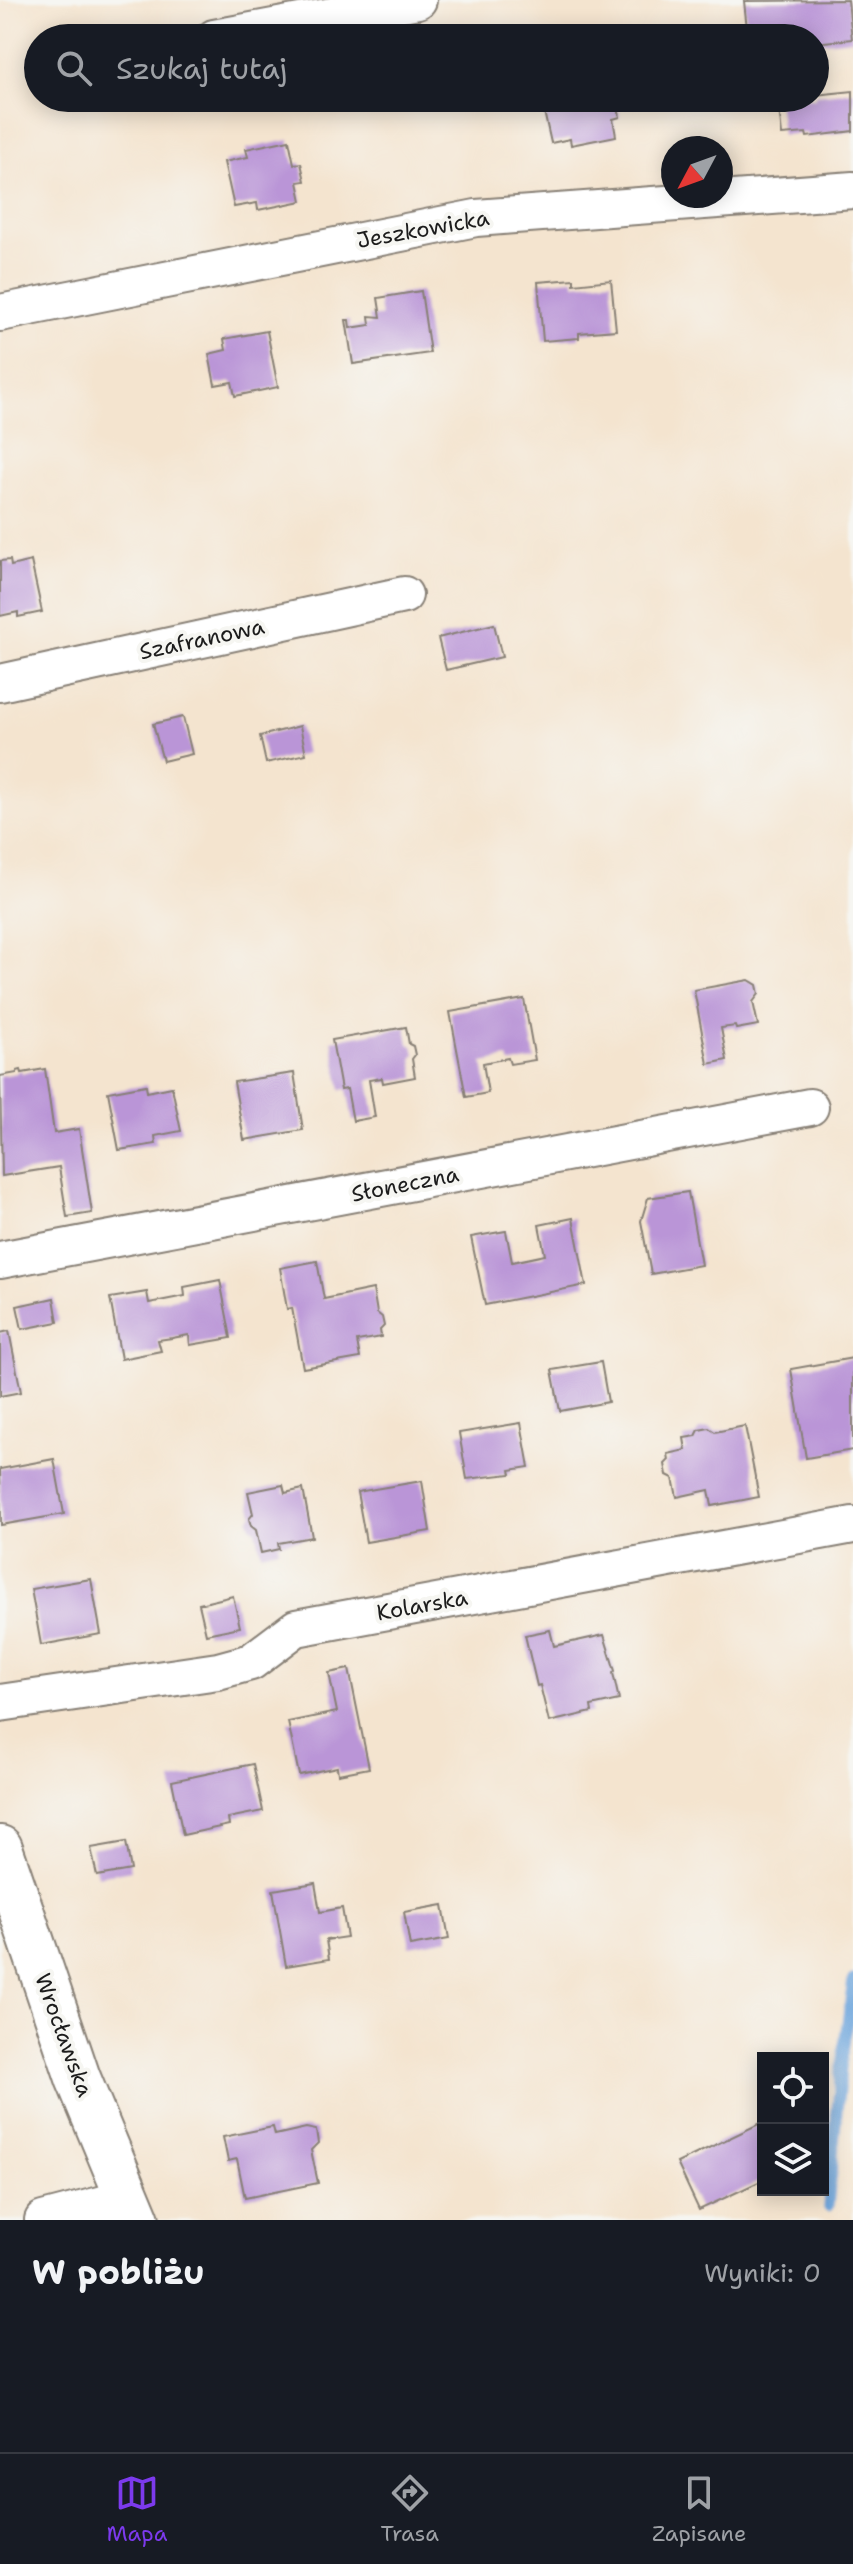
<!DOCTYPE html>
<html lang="pl">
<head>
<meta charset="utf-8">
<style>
  body { margin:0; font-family:"Shantell Sans",sans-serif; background:#20242c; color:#f1f3f6 }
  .controls { position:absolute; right:24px; bottom:24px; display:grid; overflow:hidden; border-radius:0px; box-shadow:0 4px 20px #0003 }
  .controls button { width:72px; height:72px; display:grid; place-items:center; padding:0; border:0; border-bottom:2px solid #363941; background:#171b24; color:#f1f3f6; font:40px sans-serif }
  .compass { position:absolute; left:661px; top:136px; width:72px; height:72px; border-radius:50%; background:#171b24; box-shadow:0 4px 20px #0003; rotate:229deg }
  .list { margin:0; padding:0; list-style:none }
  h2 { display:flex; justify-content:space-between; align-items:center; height:104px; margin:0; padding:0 32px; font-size:34px }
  h2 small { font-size:26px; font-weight:400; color:#9ea1a6 }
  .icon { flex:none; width:44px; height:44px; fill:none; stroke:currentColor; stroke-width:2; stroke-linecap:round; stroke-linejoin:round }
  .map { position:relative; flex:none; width:853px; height:2220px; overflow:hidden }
  .search { position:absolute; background:#171b24; box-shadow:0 4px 20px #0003; left:24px; right:24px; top:24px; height:88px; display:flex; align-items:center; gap:20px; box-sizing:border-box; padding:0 28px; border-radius:44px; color:#9ea1a6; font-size:30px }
  .sheet { height:232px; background:#171b24 }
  nav { display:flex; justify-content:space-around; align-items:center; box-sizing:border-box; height:112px; border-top:2px solid #363941; background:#171b24; font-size:22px; color:#9ea1a6 }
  nav a { display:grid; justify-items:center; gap:4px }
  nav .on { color:#7c3aed }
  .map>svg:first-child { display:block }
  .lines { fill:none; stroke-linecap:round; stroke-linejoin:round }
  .stream { stroke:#6ea6dd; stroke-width:11 }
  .building { fill:#ba95d7 }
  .minor-casing { stroke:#888076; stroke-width:40 }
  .tertiary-casing { stroke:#888076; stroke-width:48 }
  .minor { stroke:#fff; stroke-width:36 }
  .tertiary { stroke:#fff; stroke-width:44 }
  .labels { text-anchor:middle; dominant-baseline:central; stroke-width:8; stroke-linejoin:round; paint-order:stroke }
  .street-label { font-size:22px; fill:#1c1c1c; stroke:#f6f6f2 }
</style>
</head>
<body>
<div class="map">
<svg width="853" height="2220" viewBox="0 0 853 2220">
  <rect width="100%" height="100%" fill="#f6f6f2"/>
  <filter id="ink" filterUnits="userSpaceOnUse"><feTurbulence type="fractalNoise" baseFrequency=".0125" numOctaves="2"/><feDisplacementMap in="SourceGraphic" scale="16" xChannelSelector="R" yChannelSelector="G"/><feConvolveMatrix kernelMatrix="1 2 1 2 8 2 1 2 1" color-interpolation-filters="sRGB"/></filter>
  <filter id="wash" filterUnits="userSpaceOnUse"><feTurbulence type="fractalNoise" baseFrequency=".006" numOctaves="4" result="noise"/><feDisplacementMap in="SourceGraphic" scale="32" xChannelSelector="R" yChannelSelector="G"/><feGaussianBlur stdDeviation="1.8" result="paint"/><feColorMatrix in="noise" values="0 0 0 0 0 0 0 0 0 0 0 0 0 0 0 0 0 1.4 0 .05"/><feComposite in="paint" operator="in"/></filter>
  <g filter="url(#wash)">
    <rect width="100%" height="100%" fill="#f4e4cf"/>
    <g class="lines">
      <polyline class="stream" points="828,2206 841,2068 853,1980"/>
    </g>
    <g id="blocks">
      <g class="building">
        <polygon points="848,0 852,39 815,43 815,38 748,38 744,1"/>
        <polygon points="853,91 853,131 807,137 806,133 782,135 778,99 815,98 815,95"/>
        <polygon points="541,98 616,98 620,117 613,119 616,136 571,145 570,139 551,143"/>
        <polygon points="289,140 294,164 301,163 305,181 298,182 302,201 258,210 257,203 234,207 224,162 248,157 246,149"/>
        <polygon points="574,279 574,284 611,280 616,330 579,333 579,338 543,341 538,282"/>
        <polygon points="421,291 430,353 353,364 346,320 349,320 350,328 370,325 369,316 381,317 378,298"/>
        <polygon points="267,331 278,387 235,396 232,382 215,385 209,354 226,350 224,339"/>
        <polygon points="10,560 11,566 31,561 42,612 18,617 18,612 0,616 0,561"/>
        <polygon points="494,624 502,657 446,670 438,638"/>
        <polygon points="183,717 192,754 163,761 153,724"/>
        <polygon points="300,726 306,754 266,763 260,736"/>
        <polygon points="749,980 757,985 759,994 753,1002 758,1025 736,1029 735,1026 721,1028 727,1060 708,1064 694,990"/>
        <polygon points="524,999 535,1060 510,1064 508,1058 483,1063 488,1093 466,1097 450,1012"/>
        <polygon points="406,1027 409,1044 413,1046 415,1055 412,1059 415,1077 383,1083 382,1078 369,1080 375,1117 353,1121 347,1089 341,1090 332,1040"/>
        <polygon points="45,1069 54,1133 79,1129 92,1213 67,1217 59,1167 2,1176 0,1076 17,1073 17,1071 21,1070 22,1073"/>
        <polygon points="294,1073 303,1130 244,1140 234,1082"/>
        <polygon points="146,1085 147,1092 172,1087 181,1131 155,1136 156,1144 119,1150 108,1092"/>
        <polygon points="688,1192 701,1265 651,1274 641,1221 648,1198"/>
        <polygon points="573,1218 586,1285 485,1305 471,1237 506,1231 512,1262 545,1255 539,1225"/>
        <polygon points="317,1261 324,1299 373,1289 377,1313 382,1317 384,1326 380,1330 381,1337 357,1341 360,1358 303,1368 292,1308 287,1309 280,1268"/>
        <polygon points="220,1280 231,1338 190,1345 189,1335 172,1338 158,1340 161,1351 121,1359 110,1298 147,1292 149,1303 185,1296 184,1287"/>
        <polygon points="54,1298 58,1322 22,1329 17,1306"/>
        <polygon points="9,1331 21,1392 0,1396 0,1333"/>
        <polygon points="853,1358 853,1450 806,1458 791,1369"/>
        <polygon points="601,1362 608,1402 560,1411 552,1370"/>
        <polygon points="521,1423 529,1467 510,1470 511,1474 467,1479 459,1433"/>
        <polygon points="745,1426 759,1497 712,1506 709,1490 677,1497 673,1478 667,1475 665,1464 669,1460 668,1454 686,1450 684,1438 696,1436 699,1430 709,1428 715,1432"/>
        <polygon points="54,1459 64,1514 1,1525 0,1469"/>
        <polygon points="422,1481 430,1531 366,1542 357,1492"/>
        <polygon points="283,1485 285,1493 303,1489 312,1537 278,1543 279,1549 261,1553 256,1530 251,1526 249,1519 253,1514 248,1492"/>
        <polygon points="91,1579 101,1634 41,1645 31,1589"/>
        <polygon points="233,1596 240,1627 206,1634 199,1604"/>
        <polygon points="550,1630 554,1646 604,1635 615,1671 613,1673 619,1700 591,1706 592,1712 549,1722 540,1685 537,1686 525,1635"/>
        <polygon points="349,1669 369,1768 338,1774 337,1767 299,1775 288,1722 337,1712 329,1673"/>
        <polygon points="253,1764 263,1811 228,1818 229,1825 183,1835 172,1781"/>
        <polygon points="126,1842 131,1870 97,1876 91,1848"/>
        <polygon points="315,1883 320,1912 342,1908 347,1937 326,1940 329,1959 286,1966 273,1890"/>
        <polygon points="443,1905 449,1939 410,1946 404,1912"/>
        <polygon points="763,2122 763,2180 699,2210 677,2163"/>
        <polygon points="273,2127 275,2135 306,2128 316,2130 318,2143 311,2150 318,2183 245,2198 237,2159 228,2161 223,2137"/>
      </g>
    </g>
  </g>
  <g filter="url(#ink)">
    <use href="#blocks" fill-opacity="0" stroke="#888076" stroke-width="2"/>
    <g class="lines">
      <defs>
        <g id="minor">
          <polyline points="214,38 418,0"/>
          <polyline points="0,313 476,218 853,190"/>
          <polyline points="0,683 404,595"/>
          <polyline points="0,1260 810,1107"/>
          <polyline points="0,1703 218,1671 251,1662 296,1628 853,1525"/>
          <polyline points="43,2220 127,2198"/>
        </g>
        <polyline id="tertiary" points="0,1848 78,2078 137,2220"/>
      </defs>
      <use href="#minor" class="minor-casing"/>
      <use href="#tertiary" class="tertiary-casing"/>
      <use href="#minor" class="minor"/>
      <use href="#tertiary" class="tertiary"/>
    </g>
  </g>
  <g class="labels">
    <g class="street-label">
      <text transform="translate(423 229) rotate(-10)">Jeszkowicka</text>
      <text transform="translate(202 639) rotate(-12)">Szafranowa</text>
      <text transform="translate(405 1184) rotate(-11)">Słoneczna</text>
      <text transform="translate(422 1605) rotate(-10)">Kolarska</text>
      <text transform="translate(64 2035) rotate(70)">Wrocławska</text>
    </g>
  </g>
</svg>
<div class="controls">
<button><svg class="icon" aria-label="locate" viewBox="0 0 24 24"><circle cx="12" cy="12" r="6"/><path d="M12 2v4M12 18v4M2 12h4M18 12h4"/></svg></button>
<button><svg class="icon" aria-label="layers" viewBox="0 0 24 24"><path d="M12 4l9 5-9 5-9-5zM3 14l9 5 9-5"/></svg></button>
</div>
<svg class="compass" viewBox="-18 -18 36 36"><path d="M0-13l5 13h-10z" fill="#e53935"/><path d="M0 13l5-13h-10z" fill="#9ea1a6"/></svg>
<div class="search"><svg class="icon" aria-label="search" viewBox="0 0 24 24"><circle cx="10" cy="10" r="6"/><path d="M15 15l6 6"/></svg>Szukaj tutaj</div>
</div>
<section class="sheet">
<h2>W pobliżu<small>Wyniki: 0</small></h2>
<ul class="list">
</ul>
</section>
<nav>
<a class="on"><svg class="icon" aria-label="map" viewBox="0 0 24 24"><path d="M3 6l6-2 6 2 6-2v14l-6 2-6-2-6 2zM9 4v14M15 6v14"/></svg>Mapa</a>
<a><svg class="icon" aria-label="directions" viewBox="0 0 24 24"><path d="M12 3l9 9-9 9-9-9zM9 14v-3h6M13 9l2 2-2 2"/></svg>Trasa</a>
<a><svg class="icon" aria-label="saved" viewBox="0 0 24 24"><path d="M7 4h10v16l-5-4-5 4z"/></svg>Zapisane</a>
</nav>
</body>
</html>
